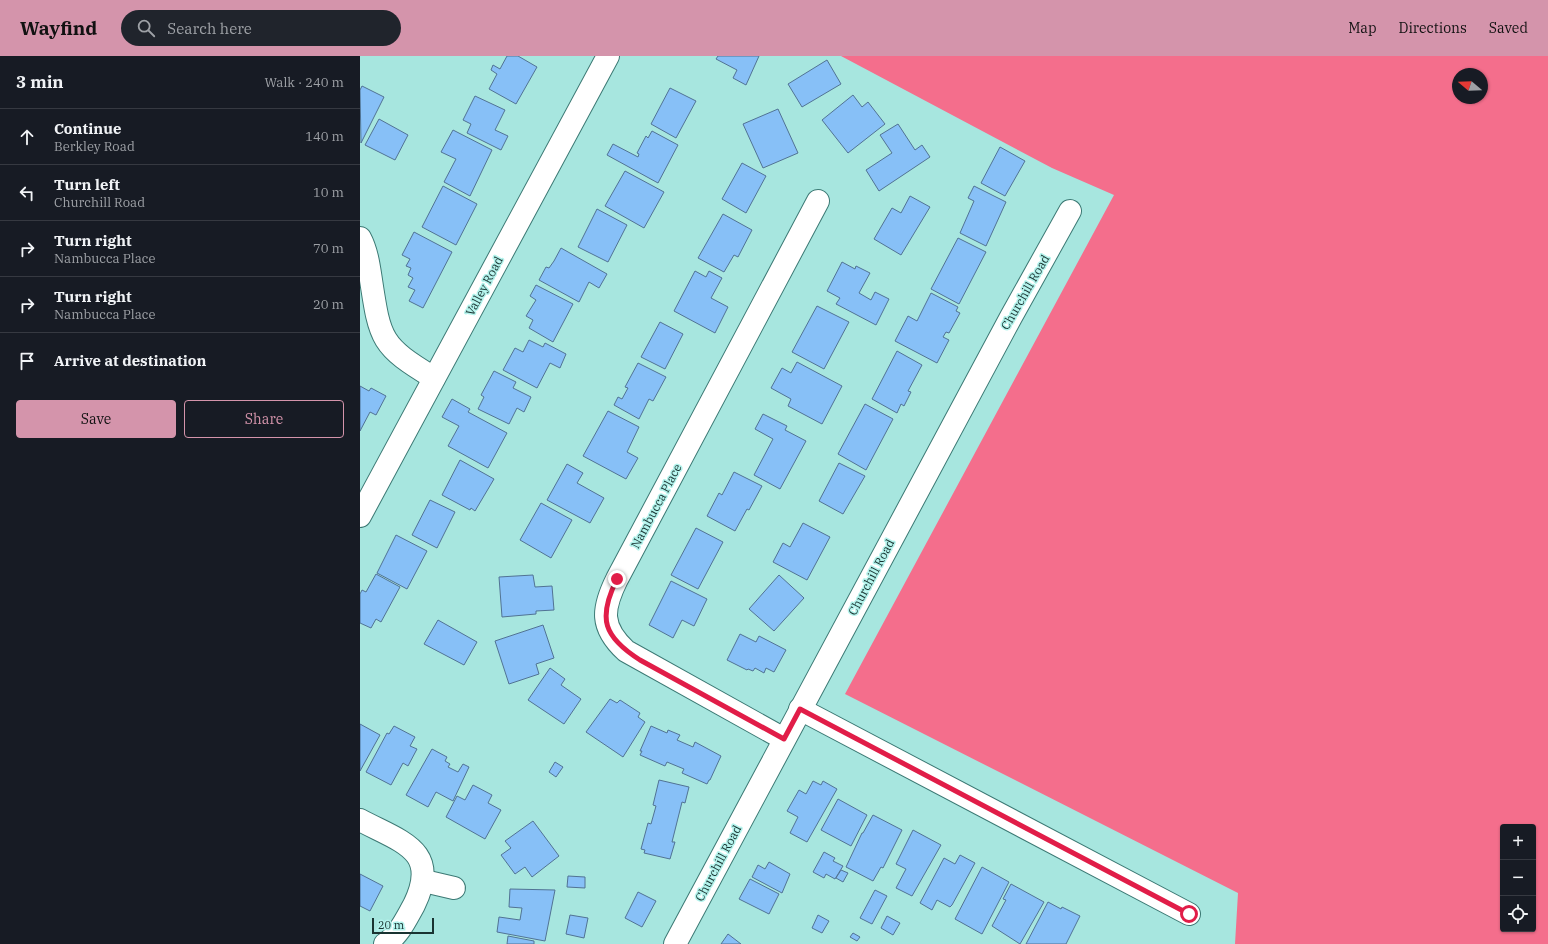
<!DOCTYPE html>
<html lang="en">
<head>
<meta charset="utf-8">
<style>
  body { margin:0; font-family:"IBM Plex Serif",serif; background:#20242c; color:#f1f3f6 }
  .controls { position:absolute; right:12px; bottom:12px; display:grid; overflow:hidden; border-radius:4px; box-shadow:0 1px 3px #0004 }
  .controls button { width:36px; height:36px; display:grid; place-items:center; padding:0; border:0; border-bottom:1px solid #363941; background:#171b24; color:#f1f3f6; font:20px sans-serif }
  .compass { position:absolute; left:1092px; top:12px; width:36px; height:36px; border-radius:50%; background:#171b24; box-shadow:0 1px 3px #0004; rotate:289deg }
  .scale { position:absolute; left:12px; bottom:10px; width:62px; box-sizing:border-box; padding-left:4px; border:2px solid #193331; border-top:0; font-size:11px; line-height:14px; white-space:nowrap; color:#193331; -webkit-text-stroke:3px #b3f3ec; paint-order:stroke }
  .stop { position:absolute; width:12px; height:12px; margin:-9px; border:3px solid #e11d48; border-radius:50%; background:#fff }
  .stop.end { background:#e11d48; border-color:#fff; box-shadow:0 1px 4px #0008 }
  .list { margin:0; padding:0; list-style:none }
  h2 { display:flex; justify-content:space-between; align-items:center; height:52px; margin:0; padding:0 16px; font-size:17px }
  h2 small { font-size:13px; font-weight:400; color:#9ea1a6 }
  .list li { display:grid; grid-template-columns:26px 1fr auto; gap:12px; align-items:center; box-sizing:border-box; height:56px; padding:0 16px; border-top:1px solid #363941 }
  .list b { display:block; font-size:15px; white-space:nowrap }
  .list p { margin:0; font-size:13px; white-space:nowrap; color:#9ea1a6 }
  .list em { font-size:13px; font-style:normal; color:#9ea1a6 }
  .actions { display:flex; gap:8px; padding:12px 16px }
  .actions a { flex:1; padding:9px 0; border:1px solid #d494ab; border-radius:4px; text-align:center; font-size:14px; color:#d494ab }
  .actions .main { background:#d494ab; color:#111 }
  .icon { flex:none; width:22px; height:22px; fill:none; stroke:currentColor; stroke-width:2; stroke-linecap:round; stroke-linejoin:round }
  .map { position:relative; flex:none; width:1188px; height:888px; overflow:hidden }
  header { display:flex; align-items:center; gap:24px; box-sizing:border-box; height:56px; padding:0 20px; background:#d494ab; color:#111 }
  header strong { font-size:19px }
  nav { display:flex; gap:22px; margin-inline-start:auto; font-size:14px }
  .search { width:280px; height:36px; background:#20242c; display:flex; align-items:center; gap:10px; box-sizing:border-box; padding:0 14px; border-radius:22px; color:#9ea1a6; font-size:15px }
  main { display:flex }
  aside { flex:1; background:#171b24 }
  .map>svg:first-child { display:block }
  .forest { fill:#f46e8c; fill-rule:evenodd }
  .building { fill:#87c0f7; stroke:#517394 }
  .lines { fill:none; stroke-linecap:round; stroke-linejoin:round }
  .street-casing { stroke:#3c7974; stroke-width:24 }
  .street { stroke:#fff; stroke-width:22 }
  .route { stroke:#e11d48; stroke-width:5 }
  .labels { text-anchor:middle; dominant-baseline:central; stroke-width:3; stroke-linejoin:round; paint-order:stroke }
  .street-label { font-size:12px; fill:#193331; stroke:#b3f3ec }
</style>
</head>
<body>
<header>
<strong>Wayfind</strong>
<div class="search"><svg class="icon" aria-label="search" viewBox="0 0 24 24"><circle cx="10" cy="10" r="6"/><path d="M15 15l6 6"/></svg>Search here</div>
<nav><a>Map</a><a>Directions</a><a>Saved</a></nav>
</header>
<main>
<aside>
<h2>3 min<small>Walk · 240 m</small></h2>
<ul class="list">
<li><svg class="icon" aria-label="ahead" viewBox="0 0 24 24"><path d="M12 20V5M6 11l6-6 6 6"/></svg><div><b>Continue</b><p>Berkley Road</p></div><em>140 m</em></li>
<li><svg class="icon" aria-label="left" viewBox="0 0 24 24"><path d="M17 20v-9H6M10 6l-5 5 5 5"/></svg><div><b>Turn left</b><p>Churchill Road</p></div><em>10 m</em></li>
<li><svg class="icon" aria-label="right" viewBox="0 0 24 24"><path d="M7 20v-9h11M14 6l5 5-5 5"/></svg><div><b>Turn right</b><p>Nambucca Place</p></div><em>70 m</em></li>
<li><svg class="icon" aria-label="right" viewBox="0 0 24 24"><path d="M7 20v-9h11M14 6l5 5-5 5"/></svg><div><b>Turn right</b><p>Nambucca Place</p></div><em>20 m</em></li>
<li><svg class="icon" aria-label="arrive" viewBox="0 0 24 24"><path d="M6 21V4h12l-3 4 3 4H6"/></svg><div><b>Arrive at destination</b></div></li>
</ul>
<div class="actions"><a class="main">Save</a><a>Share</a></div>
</aside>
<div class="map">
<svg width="1188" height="888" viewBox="0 0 1188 888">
  <rect width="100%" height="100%" fill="#a7e6df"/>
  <path class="forest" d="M481,0H1188V888H875L878,837L485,638L754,139L692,112ZM1098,18H1122V42H1098ZM1143,771H1173V873H1143Z"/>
  <g class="building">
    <polygon points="147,0 158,0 177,11 156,48 129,33 137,18 131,14 133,9 140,13"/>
    <polygon points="358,0 399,0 386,29 373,22 377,14 356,3"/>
    <polygon points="467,4 481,28 442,51 428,28"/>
    <polygon points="2,30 24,41 1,87 0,34"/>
    <polygon points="310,32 336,45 316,82 291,68"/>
    <polygon points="493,39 502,51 508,46 525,68 488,97 462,64"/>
    <polygon points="115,40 145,54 135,74 148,80 141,94 107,77 111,68 103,64"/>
    <polygon points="418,53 438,97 403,112 383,68"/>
    <polygon points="19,63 48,79 35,104 5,89"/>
    <polygon points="538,68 555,94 562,89 570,101 519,135 506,114 532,97 520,79"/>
    <polygon points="93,74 132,94 110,140 84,126 96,103 81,96"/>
    <polygon points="292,75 318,89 298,127 247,99 253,88 278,101 279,98 277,97 286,80 288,82"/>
    <polygon points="640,91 665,105 645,140 621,127"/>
    <polygon points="382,107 406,120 386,157 362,143"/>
    <polygon points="265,115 304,136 284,172 245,150"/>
    <polygon points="83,130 117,148 96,189 62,171"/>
    <polygon points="614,130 646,146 626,190 600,177 614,145 608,142"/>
    <polygon points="550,140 570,151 541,199 514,183 532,152 541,157"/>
    <polygon points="237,153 267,169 248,206 218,191"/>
    <polygon points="363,158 392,174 378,201 374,199 364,216 338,202"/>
    <polygon points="54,176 92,196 63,252 49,245 55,234 48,231 53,222 48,219 51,212 46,210 50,203 42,199"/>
    <polygon points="598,182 626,196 599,248 571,233"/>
    <polygon points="201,192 247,218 239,232 229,226 219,246 179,224 186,211 189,212 194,205"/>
    <polygon points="482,206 495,213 496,210 510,217 499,237 511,244 515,236 529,243 516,269 476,248 480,242 467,235"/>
    <polygon points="335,215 346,221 349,215 362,222 351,242 368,251 355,277 314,255"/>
    <polygon points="176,229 213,248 193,286 169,272 173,264 166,260 176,244 170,240"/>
    <polygon points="571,237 598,251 596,255 600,257 589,277 586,276 583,281 589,284 577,307 535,285 548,260 557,265"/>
    <polygon points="457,250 489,266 464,313 432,296"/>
    <polygon points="300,266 323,278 305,313 281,301"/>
    <polygon points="169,284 183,291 185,287 206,298 200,312 190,307 177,332 143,314 155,292 163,296"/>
    <polygon points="537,295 562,309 548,335 551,336 544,350 541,348 537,357 512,343"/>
    <polygon points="437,306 482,330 462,368 428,350 431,343 411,332 422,312 431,317"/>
    <polygon points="278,307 306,321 293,345 289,343 279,363 254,349 258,341 262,343 268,332 265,331"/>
    <polygon points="134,315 156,326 153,332 171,341 164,356 157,352 149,368 118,353 124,341 121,339"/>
    <polygon points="0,330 9,335 11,332 26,340 16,359 10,356 0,375"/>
    <polygon points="92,343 110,353 108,356 147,377 128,412 88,390 99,370 82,361"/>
    <polygon points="505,348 533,363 506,414 478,398"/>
    <polygon points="248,355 279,371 267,396 278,402 266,423 223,400"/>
    <polygon points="403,358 427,370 425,374 446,385 420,433 394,419 413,383 395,373"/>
    <polygon points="100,404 134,423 115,455 111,452 110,454 82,439"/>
    <polygon points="479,407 505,420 483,458 459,445"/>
    <polygon points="207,408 223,417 217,427 244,442 230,467 187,444"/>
    <polygon points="374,416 402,430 389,454 387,453 375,475 347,460 359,437 362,439"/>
    <polygon points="70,444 95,456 77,492 52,479"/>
    <polygon points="181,447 212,464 191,502 160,484"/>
    <polygon points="443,467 470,481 447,524 413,506 423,487 430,491"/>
    <polygon points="336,472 363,486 338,533 311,519"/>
    <polygon points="36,479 67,495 47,533 17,517"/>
    <polygon points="16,518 40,531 21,566 16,563 11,572 0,567 0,538 2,534 6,536"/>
    <polygon points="173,519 175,531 192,530 194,554 176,555 176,558 142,561 139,521"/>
    <polygon points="419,519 444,542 414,575 389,553"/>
    <polygon points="311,525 347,543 334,570 322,564 313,582 289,569"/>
    <polygon points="78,564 117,586 104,609 64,588"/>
    <polygon points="183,569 194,602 176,608 179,618 149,628 135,585"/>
    <polygon points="380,578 396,586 399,580 426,594 414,616 406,612 404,617 395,612 393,615 388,613 387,614 367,604"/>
    <polygon points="190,612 205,623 201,629 221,643 204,668 168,644"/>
    <polygon points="250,643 257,647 260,644 280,657 278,661 285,666 263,701 226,676"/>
    <polygon points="0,668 20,679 0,715"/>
    <polygon points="34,670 55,681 50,690 57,693 48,710 43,707 31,729 6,716 27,677 29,678"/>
    <polygon points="291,670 307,677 308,674 320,679 317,684 333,691 335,686 361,700 350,724 349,724 347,728 322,717 324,713 307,706 305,710 280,699 282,695 280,695"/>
    <polygon points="72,693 87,701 85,705 90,708 88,711 98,716 103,708 109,711 93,745 76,736 68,751 46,739"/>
    <polygon points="195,706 203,711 196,721 189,716"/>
    <polygon points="299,724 329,731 325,747 322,746 312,786 315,786 310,803 284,797 285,794 281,793 288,767 291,768 296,750 293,749"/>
    <polygon points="453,725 461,729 463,725 477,733 447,786 430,777 438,761 427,755 439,734 446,738"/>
    <polygon points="113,729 132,739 128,747 141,754 125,783 86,761 97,740 105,744"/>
    <polygon points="478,743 507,759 491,790 461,774"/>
    <polygon points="513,759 542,774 523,812 521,811 513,825 486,811 502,777 503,777"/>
    <polygon points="173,765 199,800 172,821 165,811 155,818 141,799 151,792 145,785"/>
    <polygon points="553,774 581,789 552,840 536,832 546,813 536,808"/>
    <polygon points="464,796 475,802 473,805 483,810 475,823 466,818 464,822 453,816"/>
    <polygon points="600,799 615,807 592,849 590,851 577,844 572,854 560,847 584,802 595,808"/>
    <polygon points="409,806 430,818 422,837 392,821 398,809 405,813"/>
    <polygon points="622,811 649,826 622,878 595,863"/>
    <polygon points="481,814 488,817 483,826 476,822"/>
    <polygon points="0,818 23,830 10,855 0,850"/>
    <polygon points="208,820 225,821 225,832 207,831"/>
    <polygon points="390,823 419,838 409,858 379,843"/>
    <polygon points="651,828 684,846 660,888 632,870 646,844 643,843"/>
    <polygon points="150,833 195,834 185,885 137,876 139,861 160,864 162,852 149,851"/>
    <polygon points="515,834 527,840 512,868 500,862"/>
    <polygon points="278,836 296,845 282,871 265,862"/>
    <polygon points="688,846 701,853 702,851 720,860 706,888 666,888"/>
    <polygon points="210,859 228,862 224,882 206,878"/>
    <polygon points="458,859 469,865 462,877 452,872"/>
    <polygon points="527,860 540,867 533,879 521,872"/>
    <polygon points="493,877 500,881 497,885 490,881"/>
    <polygon points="368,878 381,888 361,888"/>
    <polygon points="148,880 174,885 174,888 147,888"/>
  </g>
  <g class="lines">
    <defs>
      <g id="street">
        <path d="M0,182C7,195 9,211 11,224C20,284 21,290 74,322"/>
        <polyline points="0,460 248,0"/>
        <polyline points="440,653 829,858"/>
        <path d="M424,683L266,595C240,571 242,553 257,523L458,145"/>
        <path d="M0,764C41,786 81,794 54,849C46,863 39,879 25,888"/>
        <polyline points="64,825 94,832"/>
        <polyline points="315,888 651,261 710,155"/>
      </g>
    </defs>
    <use href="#street" class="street-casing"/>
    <use href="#street" class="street"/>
  </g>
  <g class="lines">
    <path class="route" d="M257,523C237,563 244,581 280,604L424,683L440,653L829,858"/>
  </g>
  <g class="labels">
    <g class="street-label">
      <text transform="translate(124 230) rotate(-62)">Valley Road</text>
      <text transform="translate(665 236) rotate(-60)">Churchill Road</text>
      <text transform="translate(296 450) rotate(-62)">Nambucca Place</text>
      <text transform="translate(511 521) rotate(-62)">Churchill Road</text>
      <text transform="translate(358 807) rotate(-62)">Churchill Road</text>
    </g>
  </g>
</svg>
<div class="controls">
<button>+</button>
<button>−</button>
<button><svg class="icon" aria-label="locate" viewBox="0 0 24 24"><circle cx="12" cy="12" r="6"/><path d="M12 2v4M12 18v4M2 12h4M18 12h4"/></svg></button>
</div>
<svg class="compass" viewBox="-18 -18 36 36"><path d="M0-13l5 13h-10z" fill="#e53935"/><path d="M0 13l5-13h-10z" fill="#9ea1a6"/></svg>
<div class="scale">20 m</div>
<div class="stop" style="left:829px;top:858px"></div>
<div class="stop end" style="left:257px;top:523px"></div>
</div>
</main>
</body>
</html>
